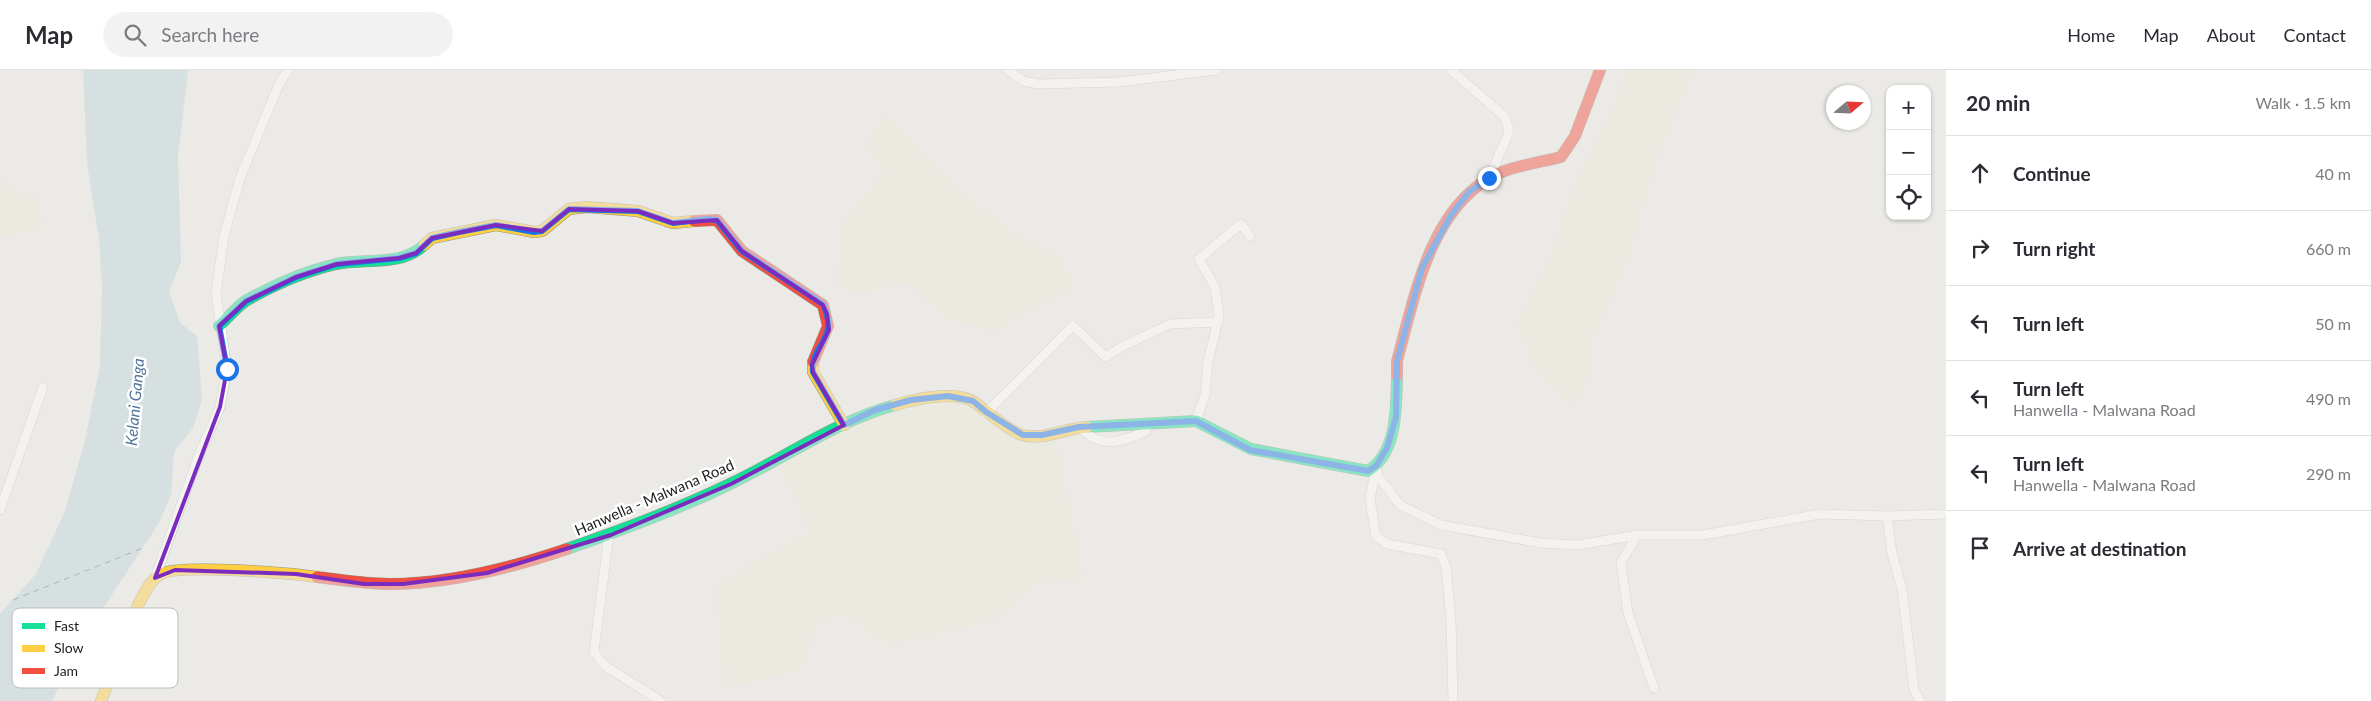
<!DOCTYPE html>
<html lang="en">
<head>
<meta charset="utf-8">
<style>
  body { margin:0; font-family:Lato,sans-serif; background:#f2f2f3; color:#2b2b33 }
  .controls { position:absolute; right:15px; top:15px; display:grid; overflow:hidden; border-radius:10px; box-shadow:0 1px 4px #0004 }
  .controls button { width:45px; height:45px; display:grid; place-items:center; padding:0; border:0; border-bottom:1px solid #e1e1e2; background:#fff; color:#2b2b33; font:25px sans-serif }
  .compass { position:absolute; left:1826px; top:15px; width:45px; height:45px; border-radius:50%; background:#fff; box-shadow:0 1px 4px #0004; rotate:71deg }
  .stop { position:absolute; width:15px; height:15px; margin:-11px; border:4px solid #1a73e8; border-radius:50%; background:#fff }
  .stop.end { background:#1a73e8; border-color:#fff; box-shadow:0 1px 5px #0008 }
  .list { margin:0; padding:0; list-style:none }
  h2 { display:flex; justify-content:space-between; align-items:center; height:65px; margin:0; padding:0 20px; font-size:21px }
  h2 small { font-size:16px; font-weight:400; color:#7c7c81 }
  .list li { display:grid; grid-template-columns:32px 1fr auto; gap:15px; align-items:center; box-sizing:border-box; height:75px; padding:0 20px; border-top:1px solid #e1e1e2 }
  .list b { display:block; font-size:19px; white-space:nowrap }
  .list p { margin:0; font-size:16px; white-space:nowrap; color:#7c7c81 }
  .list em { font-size:16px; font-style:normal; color:#7c7c81 }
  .icon { flex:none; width:28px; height:28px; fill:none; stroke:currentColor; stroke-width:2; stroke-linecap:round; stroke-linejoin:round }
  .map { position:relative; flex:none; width:1946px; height:631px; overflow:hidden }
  header { display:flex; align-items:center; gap:30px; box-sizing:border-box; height:70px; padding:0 25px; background:#fff; border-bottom:1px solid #e1e1e2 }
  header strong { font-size:24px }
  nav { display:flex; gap:28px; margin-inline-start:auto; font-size:18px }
  .search { width:350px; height:45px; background:#f2f2f3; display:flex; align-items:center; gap:12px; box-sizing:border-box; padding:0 18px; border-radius:28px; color:#7c7c81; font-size:19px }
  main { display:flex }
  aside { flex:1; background:#fff }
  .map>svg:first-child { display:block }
  .farmland { fill:#e9eadb }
  .water { fill:#bed4db }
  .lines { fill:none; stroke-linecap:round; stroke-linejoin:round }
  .ferry { stroke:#52759b; stroke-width:1; stroke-dasharray:6 5; stroke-linecap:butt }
  .street-casing { stroke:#c2c2c0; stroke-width:10 }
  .fast-casing { stroke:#919380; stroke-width:12 }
  .slow-casing { stroke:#919380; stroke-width:12 }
  .jam-casing { stroke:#919380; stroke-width:12 }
  .street { stroke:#fcfcfb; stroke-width:9 }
  .fast { stroke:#16e098; stroke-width:11 }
  .slow { stroke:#ffcf43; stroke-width:11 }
  .jam { stroke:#f24e42; stroke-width:11 }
  .route { stroke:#1a73e8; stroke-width:6 }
  .marked { fill:none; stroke:#7b2cbf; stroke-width:4; stroke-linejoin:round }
  .labels { text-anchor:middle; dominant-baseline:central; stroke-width:5; stroke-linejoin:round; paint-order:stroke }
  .street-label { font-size:15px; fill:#1d1d1d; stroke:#fff }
  .water-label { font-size:16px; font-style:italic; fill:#52759b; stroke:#fff }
  .key { fill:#fff; stroke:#bbb; stroke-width:1 }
  .key-label { font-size:14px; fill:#1d1d1d }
</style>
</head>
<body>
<header>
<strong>Map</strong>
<div class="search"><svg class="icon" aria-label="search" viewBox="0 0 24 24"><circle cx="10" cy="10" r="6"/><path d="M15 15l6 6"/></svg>Search here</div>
<nav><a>Home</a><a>Map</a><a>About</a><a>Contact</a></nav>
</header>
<main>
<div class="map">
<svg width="1946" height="631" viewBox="0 0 1946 631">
  <rect width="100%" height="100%" fill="#ebeae6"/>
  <g class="farmland">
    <polygon points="1625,0 1697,0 1681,28 1654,98 1625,199 1594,265 1586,317 1572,336 1534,298 1517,255 1555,174 1571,121 1617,31"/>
    <polygon points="886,44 963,125 1013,161 1061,187 1075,217 994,262 947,249 906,212 860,224 835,214 844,152 885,99 865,75"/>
    <polygon points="0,109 9,114 15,125 32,122 35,125 45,157 28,163 0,167"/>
    <polygon points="948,330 971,335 1022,369 1056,366 1084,510 1036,513 996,550 889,575 842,544 817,557 801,599 723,619 715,513 808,463 801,437 776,393 876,344 912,334"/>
  </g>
  <polygon class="water" points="83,0 188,0 178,87 181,192 169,221 180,253 197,266 202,330 193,358 174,382 171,425 159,453 79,575 52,631 0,631 0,544 36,504 65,441 85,370 100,295 102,217 99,169 87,93"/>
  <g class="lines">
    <polyline class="ferry" points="13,530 143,478"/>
    <defs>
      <g id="street">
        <polyline points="1008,0 1023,11 1039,14 1119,12 1216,0"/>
        <polyline points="1451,0 1505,47 1509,62 1489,108"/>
        <polyline points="986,343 1073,256 1106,287 1123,276 1170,254 1218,252"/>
        <polyline points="1196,351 1205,325 1208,292 1219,246 1215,217 1199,189 1241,154 1250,166"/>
        <path d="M1079,357C1103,380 1118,372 1145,362L1149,353"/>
        <polyline points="1376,396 1378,406 1400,435 1441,455 1541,473 1578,475 1637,465 1703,465 1820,444 1887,446 1946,444"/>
        <polyline points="1376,399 1370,429 1376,466 1387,474 1441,484 1446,497 1451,550 1453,631"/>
        <polyline points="0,440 43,317"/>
        <polyline points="1887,446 1892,483 1902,519 1914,619 1920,631"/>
        <polyline points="609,464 594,582 605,596 661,631"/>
        <polyline points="1637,465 1621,493 1628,543 1654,618"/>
        <polyline points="155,508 199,385 220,337 227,299 216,223 224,166 240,108 279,14 288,0"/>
      </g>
      <g id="fast">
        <path d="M219,256C228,248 237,236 247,230C274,215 306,201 336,194C365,188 401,197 424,175"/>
        <path d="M1087,357L1196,351L1251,379L1368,401C1398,382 1396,337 1397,306"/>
        <path d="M567,479C622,460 677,440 730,414C785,388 836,351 895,335"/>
      </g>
      <g id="slow">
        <polyline points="424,175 432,168 496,155 534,162 542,161 569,139 587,137 638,141 673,153 694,151"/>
        <polyline points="813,292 813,302 844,355"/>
        <path d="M895,335C914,329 956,320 974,332C990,343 1004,358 1022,365C1041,371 1067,358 1087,357"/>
        <path d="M101,631L138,535C144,524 150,510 161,504C180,494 291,503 317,507"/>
      </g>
      <g id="jam">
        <polyline points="694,151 717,150 742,181 823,235 828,256 813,292"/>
        <path d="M1397,306V291C1414,229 1429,144 1488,109C1509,96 1538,93 1561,87L1575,66L1600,0"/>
        <path d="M317,507C342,510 366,514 390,514C450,514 511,498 567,479"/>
      </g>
    </defs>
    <use href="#street" class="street-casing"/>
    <use href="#fast" class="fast-casing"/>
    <use href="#slow" class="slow-casing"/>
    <use href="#jam" class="jam-casing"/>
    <use href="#street" class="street"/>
    <use href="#fast" class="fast"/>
    <use href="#slow" class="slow"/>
    <use href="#jam" class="jam"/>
  </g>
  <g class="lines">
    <path class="route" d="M227,299L219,256L246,231L296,207L337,194L399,188L416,183L432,168L459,162L496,155L534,162L542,161L569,139L638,141L673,153L708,149L717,150L742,181L823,234C840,270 810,275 813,302L844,355L875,340L911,330L948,326L973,331L986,342L1023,365H1042L1079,357L1196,351L1250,380L1368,401L1376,396L1387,378L1396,347L1397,291L1422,198L1451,145L1469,122L1489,108"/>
  </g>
  <path d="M0 0H1946V631H0ZM569,139L638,141L673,153L717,150L742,181L823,235L827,244L829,260L812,295L813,302L844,355L731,414L611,465L487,503L403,514H364L296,504L175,500L155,508L220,337L227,299L219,256L246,231L296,207L337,194L399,188L416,183L432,168L496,155L542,161Z" fill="#ebeae6" fill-opacity=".55" fill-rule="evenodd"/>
  <path class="marked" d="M569,139L638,141L673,153L717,150L742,181L823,235L827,244L829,260L812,295L813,302L844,355L731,414L611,465L487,503L403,514H364L296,504L175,500L155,508L220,337L227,299L219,256L246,231L296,207L337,194L399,188L416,183L432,168L496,155L542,161Z"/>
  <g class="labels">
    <g class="street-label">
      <text transform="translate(654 427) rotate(-23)">Hanwella - Malwana Road</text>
    </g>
    <g class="water-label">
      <text transform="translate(134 332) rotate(-85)">Kelani Ganga</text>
    </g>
  </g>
  <rect x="12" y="538" width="166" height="80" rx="8" class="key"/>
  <rect x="22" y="553" width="23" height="6" fill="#16e098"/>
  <rect x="22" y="575" width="23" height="7" fill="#ffcf43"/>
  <rect x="22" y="598" width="23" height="6" fill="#f24e42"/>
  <g class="key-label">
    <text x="54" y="561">Fast</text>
    <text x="54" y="583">Slow</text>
    <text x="54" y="606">Jam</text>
  </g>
</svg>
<div class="controls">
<button>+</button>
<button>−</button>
<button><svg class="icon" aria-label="locate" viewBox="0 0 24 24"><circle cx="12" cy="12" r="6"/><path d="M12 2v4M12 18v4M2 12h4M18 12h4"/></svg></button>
</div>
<svg class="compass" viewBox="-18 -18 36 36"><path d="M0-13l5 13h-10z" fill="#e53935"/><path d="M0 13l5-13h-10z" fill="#7c7c81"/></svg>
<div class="stop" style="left:227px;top:299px"></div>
<div class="stop end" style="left:1489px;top:108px"></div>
</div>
<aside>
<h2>20 min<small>Walk · 1.5 km</small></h2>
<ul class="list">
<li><svg class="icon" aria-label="ahead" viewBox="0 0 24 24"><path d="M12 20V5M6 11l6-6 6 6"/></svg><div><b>Continue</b></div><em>40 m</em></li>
<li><svg class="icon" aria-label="right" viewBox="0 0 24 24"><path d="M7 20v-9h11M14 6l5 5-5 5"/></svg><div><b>Turn right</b></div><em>660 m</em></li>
<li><svg class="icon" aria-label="left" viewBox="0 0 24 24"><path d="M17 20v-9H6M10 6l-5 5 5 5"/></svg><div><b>Turn left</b></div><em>50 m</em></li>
<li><svg class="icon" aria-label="left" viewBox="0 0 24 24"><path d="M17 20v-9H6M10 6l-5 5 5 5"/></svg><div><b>Turn left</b><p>Hanwella - Malwana Road</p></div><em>490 m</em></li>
<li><svg class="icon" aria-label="left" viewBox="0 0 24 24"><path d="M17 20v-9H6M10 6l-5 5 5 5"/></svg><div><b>Turn left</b><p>Hanwella - Malwana Road</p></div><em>290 m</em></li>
<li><svg class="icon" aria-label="arrive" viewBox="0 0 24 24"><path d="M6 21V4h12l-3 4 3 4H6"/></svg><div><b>Arrive at destination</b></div></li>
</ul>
</aside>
</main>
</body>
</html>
